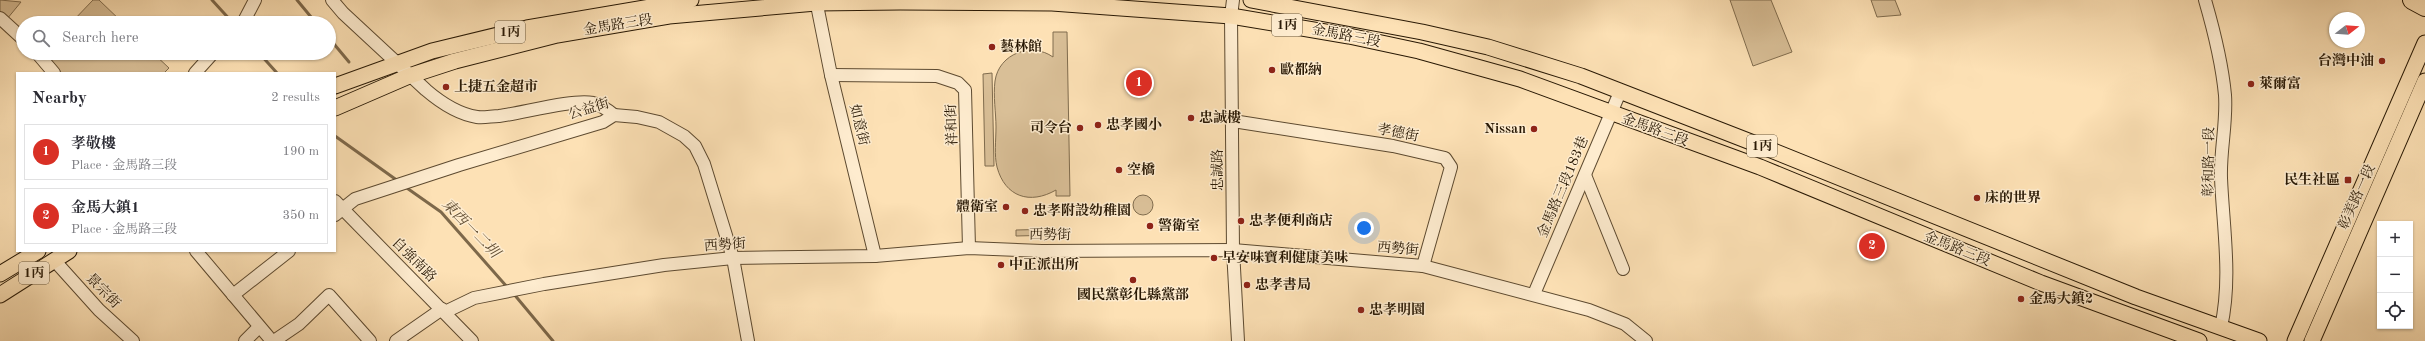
<!DOCTYPE html>
<html lang="en">
<head>
<meta charset="utf-8">
<style>
  body { margin:0; font-family:"Old Standard TT","Noto Serif TC",serif; background:#f7f7f7; color:#2b2b33 }
  .controls { position:absolute; right:12px; bottom:12px; display:grid; overflow:hidden; border-radius:0px; box-shadow:0 1px 3px #0004 }
  .controls button { width:36px; height:36px; display:grid; place-items:center; padding:0; border:0; border-bottom:1px solid #e1e1e2; background:#fff; color:#2b2b33; font:20px sans-serif }
  .compass { position:absolute; left:2329px; top:12px; width:36px; height:36px; border-radius:50%; background:#fff; box-shadow:0 1px 3px #0004; rotate:73deg }
  .you { position:absolute; left:1364px; top:228px; width:14px; height:14px; margin:-10px; border:3px solid #fff; border-radius:50%; background:#1a73e8; box-shadow:0 0 0 6px #1a73e833 }
  .badge { display:grid; place-items:center; width:26px; height:26px; border-radius:50%; background:#d93025; color:#fff; font-size:13px; font-weight:700 }
  .pin { position:absolute; translate:-50% -50%; border:2px solid #fff; box-shadow:0 1px 4px #0006 }
  .list { margin:0; padding:0; list-style:none }
  h2 { display:flex; justify-content:space-between; align-items:center; height:52px; margin:0; padding:0 16px; font-size:17px }
  h2 small { font-size:13px; font-weight:400; color:#7c7c81 }
  .list li { display:grid; grid-template-columns:26px 1fr auto; gap:12px; align-items:center; box-sizing:border-box; height:56px; margin:0 8px 8px; padding:0 8px; border:1px solid #e1e1e2; border-radius:0px }
  .list b { display:block; font-size:15px; white-space:nowrap }
  .list p { margin:0; font-size:13px; white-space:nowrap; color:#7c7c81 }
  .list em { font-size:13px; font-style:normal; color:#7c7c81 }
  .icon { flex:none; width:22px; height:22px; fill:none; stroke:currentColor; stroke-width:2; stroke-linecap:round; stroke-linejoin:round }
  .map { position:relative; flex:none; width:2425px; height:341px; overflow:hidden }
  .search { position:absolute; background:#fff; box-shadow:0 1px 3px #0004; left:16px; top:16px; width:320px; height:44px; display:flex; align-items:center; gap:10px; box-sizing:border-box; padding:0 14px; border-radius:22px; color:#7c7c81; font-size:15px }
  .panel { position:absolute; background:#fff; box-shadow:0 1px 3px #0004; left:16px; top:72px; width:320px; height:180px; border-radius:0px }
  .map>svg:first-child { display:block }
  .green { fill:#d9bf97; stroke:#806c4e }
  .lines { fill:none; stroke-linecap:round; stroke-linejoin:round }
  .stream { stroke:#7d684a; stroke-width:3 }
  .minor-casing { stroke:#5d4a30; stroke-width:14 }
  .major-casing { stroke:#281804; stroke-width:17 }
  .highway-casing { stroke:#281804; stroke-width:20 }
  .minor { stroke:#feeccf; stroke-width:12 }
  .major { stroke:#fde1b5; stroke-width:15 }
  .highway { stroke:#fde1b5; stroke-width:18 }
  .poi-dot { fill:#8f2418; stroke:#feeccf; stroke-width:1.5 }
  .labels { text-anchor:middle; dominant-baseline:central; stroke-width:3; stroke-linejoin:round; paint-order:stroke }
  .shield { fill:#feeccf; stroke:#685841; stroke-width:1 }
  .shield-label { font-size:13px; font-weight:bold; fill:#281804 }
  .street-label { font-size:14px; fill:#281804; stroke:#feeccf }
  .poi-label { font-size:14px; font-weight:bold; fill:#281804; stroke:#feeccf; text-anchor:start }
  .water-label { font-size:15px; font-style:italic; fill:#604d33; stroke:#feeccf }
</style>
</head>
<body>
<div class="map">
<svg width="2425" height="341" viewBox="0 0 2425 341">
  <rect width="100%" height="100%" fill="#fde1b5"/>
  <filter id="stains"><feTurbulence type="fractalNoise" baseFrequency=".005" numOctaves="4"/><feColorMatrix values="0 0 0 0 .2 0 0 0 0 .09 0 0 0 0 .02 0 0 0 .5 -.17"/></filter>
  <radialGradient id="worn" r=".72"><stop offset=".6" stop-color="#630" stop-opacity="0"/><stop offset="1" stop-color="#630" stop-opacity=".3"/></radialGradient>
  <g class="green">
    <polygon points="0,0 21,2 7,19 0,15"/>
    <polygon points="93,0 99,0 123,23 71,23"/>
    <polygon points="1730,0 1771,0 1792,52 1753,66"/>
    <polygon points="1871,0 1895,0 1901,15 1877,17"/>
    <path d="M1053,32H1067L1070,196H1056V190C1030,205 1005,197 997,167C994,155 996,140 996,127C996,113 993,96 995,81C999,53 1032,42 1053,57Z"/>
    <polygon points="42,53 153,53 169,68 164,73 59,73"/>
    <polygon points="992,73 994,166 985,166 983,74"/>
    <circle cx="1143" cy="205" r="10"/>
    <polygon points="1057,229 1057,235 1016,236 1016,230"/>
  </g>
  <g class="lines">
    <g class="stream">
      <polyline points="212,0 233,23"/>
      <polyline points="297,0 316,23"/>
      <polyline points="329,38 349,62"/>
      <polyline points="259,53 277,73"/>
      <polyline points="335,136 398,181"/>
      <polyline points="404,186 441,212 508,288"/>
      <polyline points="513,293 553,341"/>
    </g>
    <defs>
      <g id="minor">
        <path d="M332,0L343,13L426,90C440,102 458,114 477,117C484,118 492,116 499,116C523,113 572,99 593,103C601,105 608,110 614,115"/>
        <polyline points="816,0 831,75 875,256"/>
        <polyline points="1233,0 1231,16 1233,250 1238,341"/>
        <path d="M2205,0C2214,31 2222,63 2225,95C2227,123 2220,150 2221,178C2223,227 2232,278 2221,327"/>
        <polyline points="0,18 23,39"/>
        <polyline points="243,23 255,0"/>
        <polyline points="37,53 54,73"/>
        <polyline points="195,73 213,53"/>
        <polyline points="831,75 937,76 958,83 965,90 969,248"/>
        <polyline points="1233,121 1393,146 1445,158 1451,167 1423,266"/>
        <polyline points="1585,175 1623,269"/>
        <polyline points="335,201 472,341"/>
        <polyline points="335,215 355,199 459,165 603,122 614,115 637,117 659,122 684,136 695,146 704,164 733,258 748,341"/>
        <polyline points="196,251 272,341"/>
        <polyline points="54,260 99,310 133,341"/>
        <polyline points="1534,294 1620,92"/>
        <polyline points="233,295 289,251"/>
        <polyline points="445,312 474,298 544,284 664,265 733,258 875,256 969,248 1042,251 1233,250 1423,266 1589,310 1625,324 1646,341"/>
        <polyline points="245,341 259,327"/>
        <polyline points="274,341 299,324 329,295 370,341"/>
        <polyline points="396,341 442,309"/>
      </g>
      <g id="major">
        <polyline points="1251,0 1422,32 1488,47 1581,76 1756,144 2136,297 2259,341"/>
        <polyline points="335,86 432,51 527,28 691,0"/>
        <polyline points="335,108 409,76 455,61 557,35 669,16 816,3 900,2 1052,3 1231,16 1349,36 1419,51 1520,79 1760,167 2041,283 2199,341"/>
        <polyline points="0,274 38,251"/>
        <polyline points="0,295 69,251"/>
        <polyline points="2295,341 2425,43"/>
        <polyline points="2312,341 2425,81"/>
      </g>
      <polyline id="highway" points="2412,0 2425,7"/>
    </defs>
    <use href="#minor" class="minor-casing"/>
    <use href="#major" class="major-casing"/>
    <use href="#highway" class="highway-casing"/>
    <use href="#minor" class="minor"/>
    <use href="#major" class="major"/>
    <use href="#highway" class="highway"/>
  </g>
  <g class="poi-dot">
    <circle cx="992" cy="47" r="4"/>
    <circle cx="2382" cy="61" r="4"/>
    <circle cx="1272" cy="70" r="4"/>
    <circle cx="2251" cy="84" r="4"/>
    <circle cx="446" cy="87" r="4"/>
    <circle cx="1191" cy="118" r="4"/>
    <circle cx="1098" cy="125" r="4"/>
    <circle cx="1080" cy="128" r="4"/>
    <circle cx="1534" cy="129" r="4"/>
    <circle cx="1119" cy="170" r="4"/>
    <rect x="2344" y="176" width="8" height="8" rx="2"/>
    <circle cx="1977" cy="198" r="4"/>
    <circle cx="1006" cy="207" r="4"/>
    <circle cx="1025" cy="211" r="4"/>
    <circle cx="1241" cy="221" r="4"/>
    <circle cx="1150" cy="226" r="4"/>
    <circle cx="1214" cy="258" r="4"/>
    <circle cx="1001" cy="265" r="4"/>
    <circle cx="1133" cy="280" r="4"/>
    <circle cx="1247" cy="285" r="4"/>
    <circle cx="2021" cy="299" r="4"/>
    <circle cx="1361" cy="310" r="4"/>
  </g>
  <g class="labels">
    <g class="shield">
      <rect x="1272" y="14" width="30" height="22" rx="3"/>
      <rect x="495" y="21" width="30" height="22" rx="3"/>
      <rect x="1747" y="135" width="30" height="22" rx="3"/>
      <rect x="19" y="262" width="30" height="22" rx="3"/>
    </g>
    <g class="shield-label">
      <text x="1287" y="25">1丙</text>
      <text x="510" y="32">1丙</text>
      <text x="1762" y="146">1丙</text>
      <text x="34" y="273">1丙</text>
    </g>
    <g class="street-label">
      <text transform="translate(618 25) rotate(-9)">金馬路三段</text>
      <text transform="translate(1346 36) rotate(11)">金馬路三段</text>
      <text transform="translate(589 109) rotate(-17)">公益街</text>
      <text transform="translate(859 125) rotate(76)">如意街</text>
      <text transform="translate(952 125) rotate(-92)">祥和街</text>
      <text transform="translate(1655 130) rotate(20)">金馬路三段</text>
      <text transform="translate(1398 133) rotate(11)">孝德街</text>
      <text transform="translate(2209 162) rotate(-89)">彰和路一段</text>
      <text transform="translate(1218 170) rotate(-90)">忠誠路</text>
      <text transform="translate(1563 187) rotate(-67)">金馬路三段183巷</text>
      <text transform="translate(2357 197) rotate(-66)">彰美路一段</text>
      <text transform="translate(1050 235) rotate(1)">西勢街</text>
      <text transform="translate(725 245) rotate(-4)">西勢街</text>
      <text transform="translate(1398 249) rotate(5)">西勢街</text>
      <text transform="translate(1957 249) rotate(22)">金馬路三段</text>
      <text transform="translate(414 260) rotate(45)">自強南路</text>
      <text transform="translate(103 291) rotate(46)">景宗街</text>
    </g>
    <g class="poi-label">
      <text x="1000" y="47">藝林館</text>
      <text x="2374" y="61" text-anchor="end">台灣中油</text>
      <text x="1280" y="70">歐都納</text>
      <text x="2259" y="84">萊爾富</text>
      <text x="454" y="87">上捷五金超市</text>
      <text x="1199" y="118">忠誠樓</text>
      <text x="1106" y="125">忠孝國小</text>
      <text x="1072" y="128" text-anchor="end">司令台</text>
      <text x="1526" y="129" text-anchor="end">Nissan</text>
      <text x="1127" y="170">空橋</text>
      <text x="2340" y="180" text-anchor="end">民生社區</text>
      <text x="1985" y="198">床的世界</text>
      <text x="998" y="207" text-anchor="end">體衛室</text>
      <text x="1033" y="211">忠孝附設幼稚園</text>
      <text x="1249" y="221">忠孝便利商店</text>
      <text x="1158" y="226">警衛室</text>
      <text x="1222" y="258">早安味寶利健康美味</text>
      <text x="1009" y="265">中正派出所</text>
      <text x="1255" y="285">忠孝書局</text>
      <text x="1133" y="295" text-anchor="middle">國民黨彰化縣黨部</text>
      <text x="2029" y="299">金馬大鎮2</text>
      <text x="1369" y="310">忠孝明園</text>
    </g>
    <g class="water-label">
      <text transform="translate(470 229) rotate(46)">東西一二圳</text>
    </g>
  </g>
  <rect width="100%" height="100%" filter="url(#stains)"/>
  <rect width="100%" height="100%" fill="url(#worn)"/>
</svg>
<div class="controls">
<button>+</button>
<button>−</button>
<button><svg class="icon" aria-label="locate" viewBox="0 0 24 24"><circle cx="12" cy="12" r="6"/><path d="M12 2v4M12 18v4M2 12h4M18 12h4"/></svg></button>
</div>
<svg class="compass" viewBox="-18 -18 36 36"><path d="M0-13l5 13h-10z" fill="#e53935"/><path d="M0 13l5-13h-10z" fill="#7c7c81"/></svg>
<div class="you"></div>
<div class="pin badge" style="left:1139px;top:83px">1</div>
<div class="pin badge" style="left:1872px;top:246px">2</div>
<div class="search"><svg class="icon" aria-label="search" viewBox="0 0 24 24"><circle cx="10" cy="10" r="6"/><path d="M15 15l6 6"/></svg>Search here</div>
<section class="panel">
<h2>Nearby<small>2 results</small></h2>
<ul class="list">
<li><span class="badge">1</span><div><b>孝敬樓</b><p>Place · 金馬路三段</p></div><em>190 m</em></li>
<li><span class="badge">2</span><div><b>金馬大鎮1</b><p>Place · 金馬路三段</p></div><em>350 m</em></li>
</ul>
</section>
</div>
</body>
</html>
